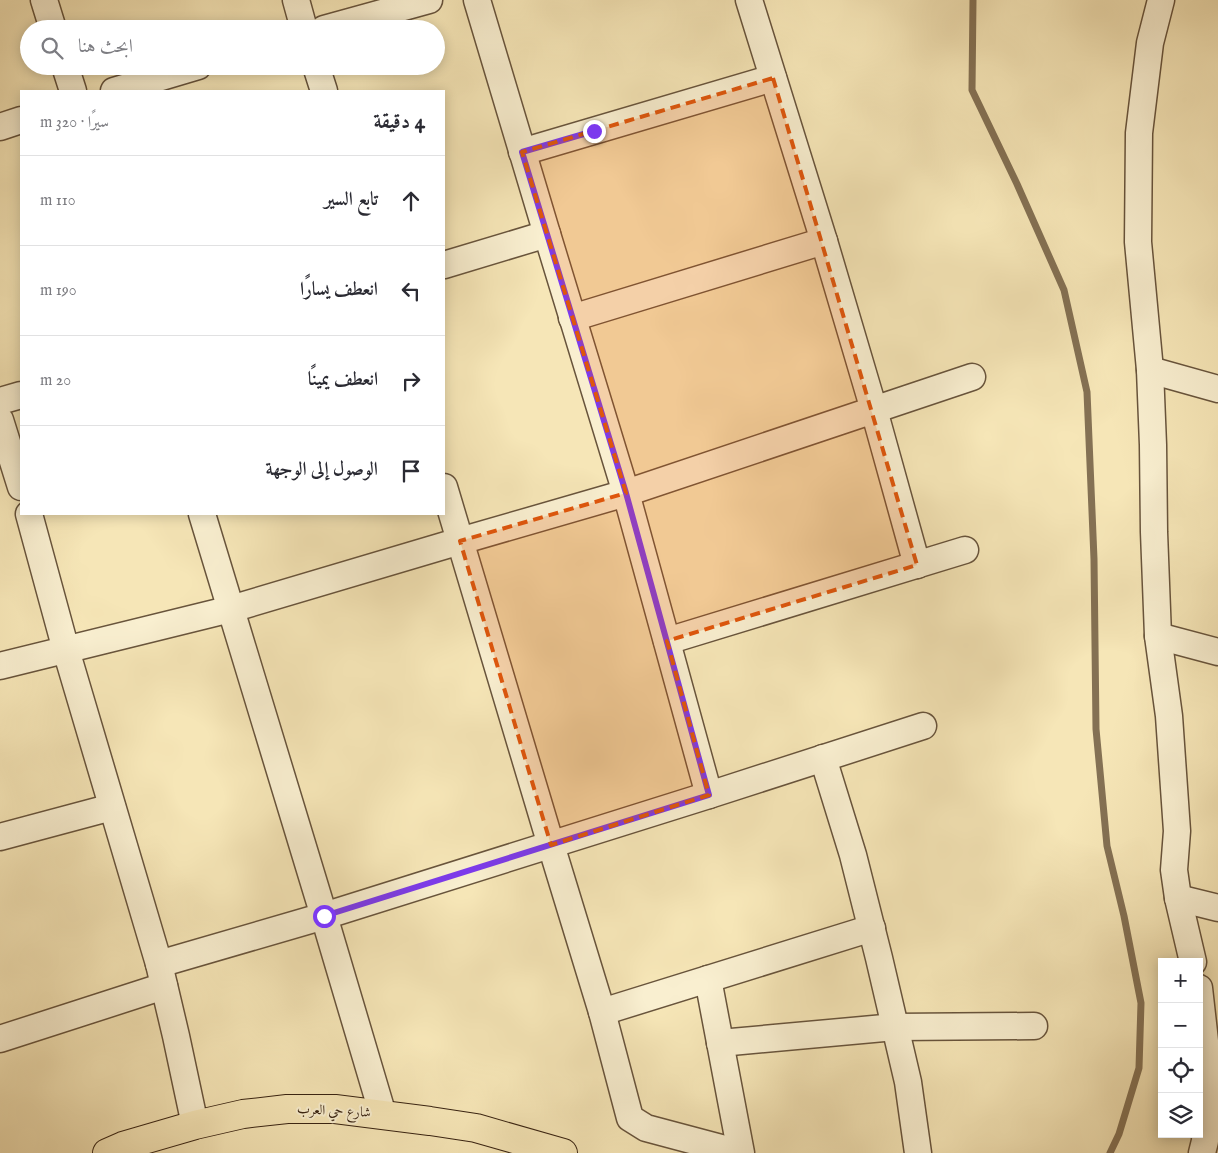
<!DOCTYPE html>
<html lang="ar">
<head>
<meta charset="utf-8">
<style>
  body { margin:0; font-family:"IM FELL English",Amiri,serif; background:#f2f2f3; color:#2b2b33; direction:rtl }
  .controls { position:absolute; right:15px; bottom:15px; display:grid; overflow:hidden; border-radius:0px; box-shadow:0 2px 12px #0003 }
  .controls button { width:45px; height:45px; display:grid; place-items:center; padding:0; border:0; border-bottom:1px solid #e1e1e2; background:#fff; color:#2b2b33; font:25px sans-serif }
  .stop { position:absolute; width:15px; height:15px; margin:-11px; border:4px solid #7c3aed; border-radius:50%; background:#fff }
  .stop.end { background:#7c3aed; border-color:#fff; box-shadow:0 1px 5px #0008 }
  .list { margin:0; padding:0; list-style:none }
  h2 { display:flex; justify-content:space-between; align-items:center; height:65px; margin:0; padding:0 20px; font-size:21px }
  h2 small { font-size:16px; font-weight:400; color:#7c7c81 }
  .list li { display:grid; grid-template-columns:32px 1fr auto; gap:15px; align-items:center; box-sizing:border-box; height:90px; padding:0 20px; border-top:1px solid #e1e1e2 }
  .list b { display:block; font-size:19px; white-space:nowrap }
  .list em { font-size:16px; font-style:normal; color:#7c7c81 }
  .icon { flex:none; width:28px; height:28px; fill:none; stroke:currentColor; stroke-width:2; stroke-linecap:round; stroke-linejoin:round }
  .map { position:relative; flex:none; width:1218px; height:1153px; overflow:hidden; direction:ltr }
  .search { position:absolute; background:#fff; box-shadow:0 2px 12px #0003; left:20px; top:20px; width:425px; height:55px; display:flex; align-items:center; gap:12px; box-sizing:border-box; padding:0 18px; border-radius:28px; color:#7c7c81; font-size:19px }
  .panel { position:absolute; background:#fff; box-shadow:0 2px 12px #0003; left:20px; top:90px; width:425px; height:425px; border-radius:0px; direction:rtl }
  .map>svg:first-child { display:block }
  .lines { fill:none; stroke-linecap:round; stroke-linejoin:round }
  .stream { stroke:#847154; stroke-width:7 }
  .minor-casing { stroke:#68543c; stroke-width:29 }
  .major-casing { stroke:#392413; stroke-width:30 }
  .minor { stroke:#f9efd0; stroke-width:26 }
  .major { stroke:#f6e6b7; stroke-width:28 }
  .route { stroke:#7c3aed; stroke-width:6 }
  .marked { fill:#df560c; fill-opacity:0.2; stroke:#df560c; stroke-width:4; stroke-dasharray:10 6; stroke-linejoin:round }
  .labels { text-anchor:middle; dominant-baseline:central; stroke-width:4; stroke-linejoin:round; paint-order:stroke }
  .street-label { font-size:14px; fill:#392413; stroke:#f9efd0 }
</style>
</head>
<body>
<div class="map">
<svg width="1218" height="1153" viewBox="0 0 1218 1153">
  <rect width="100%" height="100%" fill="#f6e6b7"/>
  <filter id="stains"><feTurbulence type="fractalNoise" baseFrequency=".004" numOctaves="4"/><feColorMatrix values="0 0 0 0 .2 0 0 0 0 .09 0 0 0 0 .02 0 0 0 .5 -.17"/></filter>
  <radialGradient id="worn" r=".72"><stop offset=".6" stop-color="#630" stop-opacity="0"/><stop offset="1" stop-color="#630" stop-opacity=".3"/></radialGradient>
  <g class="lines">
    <polyline class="stream" points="973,0 972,90 1017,184 1064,290 1087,392 1094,559 1096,729 1107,846 1124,916 1141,1003 1139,1068 1119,1134 1110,1153"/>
    <defs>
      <g id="minor">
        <polyline points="44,0 53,29"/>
        <polyline points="296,0 304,29"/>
        <polyline points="477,0 547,234 626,493 709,795"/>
        <polyline points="749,0 824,241 874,410 917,565"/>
        <polyline points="1161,0 1150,43 1139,133 1138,242 1150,370 1153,445 1154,532 1158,636 1169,716 1177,831 1174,870 1178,898 1193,962"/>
        <polyline points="324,29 429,0"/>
        <polyline points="65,66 73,91"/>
        <polyline points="316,66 324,91"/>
        <polyline points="114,91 198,66"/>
        <polyline points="0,127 21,120"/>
        <polyline points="522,152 773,78"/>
        <polyline points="444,265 547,234"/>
        <polyline points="572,318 824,241"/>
        <polyline points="1150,370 1218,389"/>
        <polyline points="0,401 21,395"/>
        <polyline points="0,420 21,487"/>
        <polyline points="444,487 551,845 602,1012 630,1118 646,1128 740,1153"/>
        <polyline points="29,514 66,650 159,964 176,1036 195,1125"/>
        <polyline points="202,514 324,916 383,1115"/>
        <polyline points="1158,636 1218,652"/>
        <polyline points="667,641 965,550"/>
        <polyline points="0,666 231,609 460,541 626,493 972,377"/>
        <polyline points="823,758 853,855 879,958 908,1082 918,1153"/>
        <polyline points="0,837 112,807"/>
        <polyline points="1178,898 1218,908"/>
        <polyline points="159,964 324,916 709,795 923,726"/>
        <polyline points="708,979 741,1153"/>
        <polyline points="1199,988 1207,1059 1205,1141 1202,1153"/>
        <polyline points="602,1012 872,928"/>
        <polyline points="0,1039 164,986"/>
        <polyline points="720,1043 895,1027 1034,1026"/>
      </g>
      <polyline id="major" points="107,1153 123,1146 195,1125 243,1114 287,1109 335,1109 430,1121 476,1128 563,1153"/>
    </defs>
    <use href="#minor" class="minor-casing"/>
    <use href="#major" class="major-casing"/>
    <use href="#minor" class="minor"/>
    <use href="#major" class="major"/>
  </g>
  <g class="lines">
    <polyline class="route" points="324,916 709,795 626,493 522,152 594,131"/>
  </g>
  <path class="marked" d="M773,78L917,565L667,641L709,795L551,845L460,541L626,493L522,152Z"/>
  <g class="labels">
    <g class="street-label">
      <text transform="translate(334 1111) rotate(3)">شارع حي العرب</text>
    </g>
  </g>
  <rect width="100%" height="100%" filter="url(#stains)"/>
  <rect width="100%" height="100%" fill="url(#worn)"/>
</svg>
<div class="controls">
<button>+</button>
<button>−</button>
<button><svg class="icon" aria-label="locate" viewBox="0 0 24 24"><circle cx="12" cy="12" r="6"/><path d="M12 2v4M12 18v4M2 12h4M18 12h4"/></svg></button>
<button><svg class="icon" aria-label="layers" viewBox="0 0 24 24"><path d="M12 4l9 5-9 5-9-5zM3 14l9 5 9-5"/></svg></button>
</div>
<div class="stop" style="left:324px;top:916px"></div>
<div class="stop end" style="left:594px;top:131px"></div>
<div class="search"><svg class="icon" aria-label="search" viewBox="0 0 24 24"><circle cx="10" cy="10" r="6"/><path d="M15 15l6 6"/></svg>ابحث هنا</div>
<section class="panel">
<h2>4 دقيقة<small>سيرًا · 320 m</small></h2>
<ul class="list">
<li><svg class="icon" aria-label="ahead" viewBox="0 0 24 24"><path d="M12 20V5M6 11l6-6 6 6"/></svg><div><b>تابع السير</b></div><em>110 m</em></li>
<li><svg class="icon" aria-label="left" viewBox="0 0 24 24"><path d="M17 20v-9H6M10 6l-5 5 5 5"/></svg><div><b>انعطف يسارًا</b></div><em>190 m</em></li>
<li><svg class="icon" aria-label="right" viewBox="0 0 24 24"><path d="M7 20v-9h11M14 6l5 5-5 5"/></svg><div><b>انعطف يمينًا</b></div><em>20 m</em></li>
<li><svg class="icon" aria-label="arrive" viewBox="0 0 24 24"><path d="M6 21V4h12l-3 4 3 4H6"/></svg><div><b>الوصول إلى الوجهة</b></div></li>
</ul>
</section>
</div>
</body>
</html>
